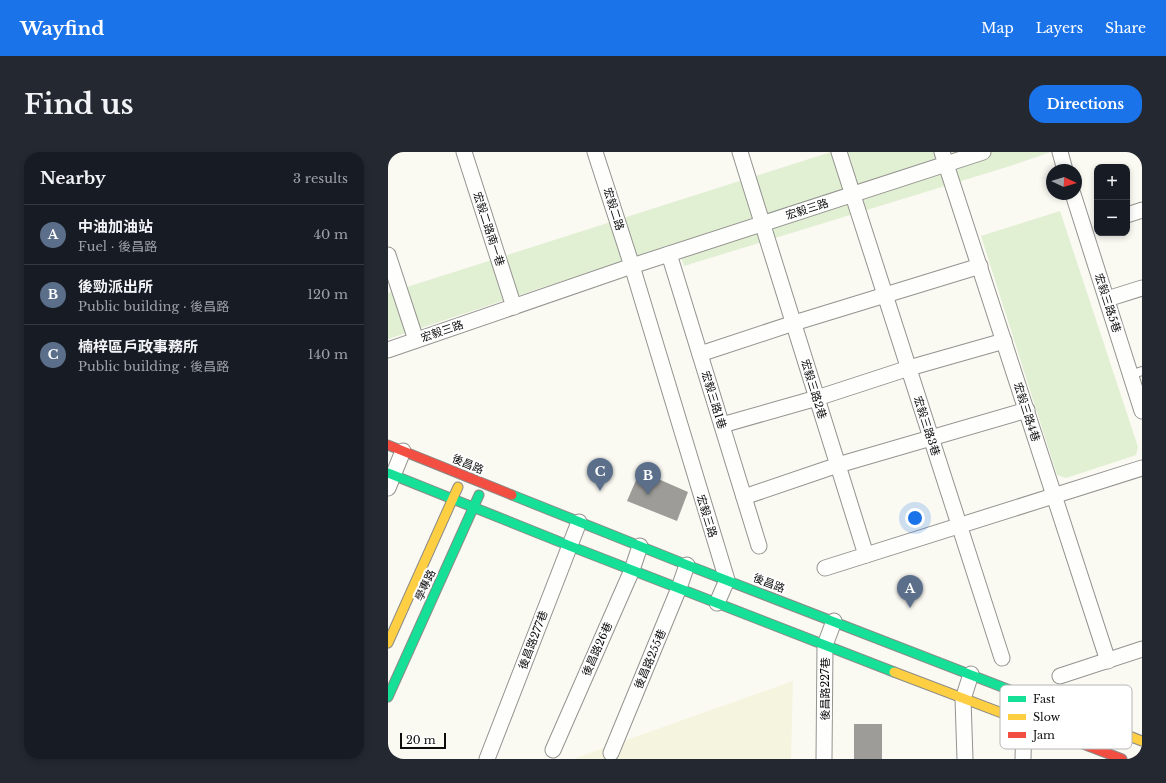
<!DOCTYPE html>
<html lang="en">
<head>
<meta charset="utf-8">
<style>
  body { margin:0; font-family:"Libre Baskerville","Noto Sans TC",serif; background:#242831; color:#f1f3f6 }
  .controls { position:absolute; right:12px; top:12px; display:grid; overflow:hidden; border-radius:8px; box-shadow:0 2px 6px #0003 }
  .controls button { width:36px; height:36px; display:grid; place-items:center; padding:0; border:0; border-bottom:1px solid #363941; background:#171b24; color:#f1f3f6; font:20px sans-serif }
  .compass { position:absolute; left:658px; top:12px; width:36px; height:36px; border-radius:50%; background:#171b24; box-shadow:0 2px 6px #0003; rotate:94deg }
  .scale { position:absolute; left:12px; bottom:10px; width:46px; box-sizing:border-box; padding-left:4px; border:2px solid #0d0d0d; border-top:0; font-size:11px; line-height:14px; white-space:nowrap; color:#0d0d0d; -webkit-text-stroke:3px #fff; paint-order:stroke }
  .you { position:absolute; left:527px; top:366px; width:14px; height:14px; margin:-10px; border:3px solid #fff; border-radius:50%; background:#1a73e8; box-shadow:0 0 0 6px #1a73e833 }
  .badge { display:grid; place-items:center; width:26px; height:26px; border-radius:50%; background:#1a73e8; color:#fff; font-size:13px; font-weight:700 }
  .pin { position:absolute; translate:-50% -33px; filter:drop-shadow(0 1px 2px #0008) }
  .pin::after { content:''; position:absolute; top:21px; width:14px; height:12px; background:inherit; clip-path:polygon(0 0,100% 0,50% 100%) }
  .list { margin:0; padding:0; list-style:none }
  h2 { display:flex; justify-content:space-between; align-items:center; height:52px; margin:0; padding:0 16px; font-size:17px }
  h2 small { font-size:13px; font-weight:400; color:#9ea1a6 }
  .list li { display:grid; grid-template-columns:26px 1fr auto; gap:12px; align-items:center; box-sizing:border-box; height:60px; padding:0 16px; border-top:1px solid #363941 }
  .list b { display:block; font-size:15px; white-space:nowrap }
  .list p { margin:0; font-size:13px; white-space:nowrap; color:#9ea1a6 }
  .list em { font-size:13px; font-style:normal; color:#9ea1a6 }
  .map { position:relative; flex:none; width:754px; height:607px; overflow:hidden; border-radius:16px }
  header { display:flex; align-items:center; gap:24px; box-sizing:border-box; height:56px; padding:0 20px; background:#1a73e8; color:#fff }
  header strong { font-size:19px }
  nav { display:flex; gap:22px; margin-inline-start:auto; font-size:14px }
  .intro { display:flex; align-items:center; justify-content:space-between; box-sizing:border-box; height:96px; padding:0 24px }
  h1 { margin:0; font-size:28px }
  .button { padding:10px 18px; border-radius:16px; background:#1a73e8; color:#fff; font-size:14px; font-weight:700 }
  main { display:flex; gap:24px; padding:0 24px }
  aside { flex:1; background:#171b24; border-radius:16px; box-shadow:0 2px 6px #0003 }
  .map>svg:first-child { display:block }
  .farmland { fill:#f5f5df }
  .green { fill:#e1efd3 }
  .building { fill:#9d9c98 }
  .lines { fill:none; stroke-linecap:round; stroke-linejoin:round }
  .lane-casing { stroke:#949390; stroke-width:10 }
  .street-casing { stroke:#949390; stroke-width:17 }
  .fast-casing { stroke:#8a8a87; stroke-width:11 }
  .slow-casing { stroke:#8a8a87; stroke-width:11 }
  .jam-casing { stroke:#8a8a87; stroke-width:11 }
  .lane { stroke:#fefefd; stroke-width:8 }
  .street { stroke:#fefefd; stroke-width:15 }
  .fast { stroke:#16e098; stroke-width:9 }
  .slow { stroke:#ffcf43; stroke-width:9 }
  .jam { stroke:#f24e42; stroke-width:9 }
  .labels { text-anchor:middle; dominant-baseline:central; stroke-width:4; stroke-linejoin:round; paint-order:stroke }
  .street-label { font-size:11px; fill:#0d0d0d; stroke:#fff }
  .key { fill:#fff; stroke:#b6b6b6; stroke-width:1 }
  .key-label { font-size:11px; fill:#0d0d0d }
</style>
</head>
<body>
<header>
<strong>Wayfind</strong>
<nav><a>Map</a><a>Layers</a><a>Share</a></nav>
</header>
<div class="intro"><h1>Find us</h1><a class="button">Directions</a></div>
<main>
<aside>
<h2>Nearby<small>3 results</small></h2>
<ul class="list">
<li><span class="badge" style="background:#5c6f8a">A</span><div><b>中油加油站</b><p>Fuel · 後昌路</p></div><em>40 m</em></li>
<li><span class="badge" style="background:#5c6f8a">B</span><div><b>後勁派出所</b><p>Public building · 後昌路</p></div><em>120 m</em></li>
<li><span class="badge" style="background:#5c6f8a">C</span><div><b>楠梓區戶政事務所</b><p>Public building · 後昌路</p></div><em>140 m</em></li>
</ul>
</aside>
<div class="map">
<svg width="754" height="607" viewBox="0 0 754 607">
  <rect width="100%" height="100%" fill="#faf9f2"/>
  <polygon class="farmland" points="405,529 403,607 185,607"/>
  <g class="green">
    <polygon points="443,0 663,0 619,15 296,114 288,91 0,187 0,141"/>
    <polygon points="672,59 750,295 748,303 678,326 669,323 593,84"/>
  </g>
  <g class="building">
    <polygon points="252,319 300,340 289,369 239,349"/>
    <rect x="466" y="572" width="28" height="35"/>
  </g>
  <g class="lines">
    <defs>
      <polyline id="lane" points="742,223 754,219"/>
      <g id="street">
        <polyline points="76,0 126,155"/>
        <polyline points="207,0 244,114 339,428 329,451"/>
        <polyline points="352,0 478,403"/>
        <polyline points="451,0 614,506"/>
        <polyline points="554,0 720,509"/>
        <polyline points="672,0 677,18"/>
        <polyline points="685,42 754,259"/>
        <polyline points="739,63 754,58"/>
        <polyline points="281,102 371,394"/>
        <polyline points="0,103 28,188"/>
        <polyline points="719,147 754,136"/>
        <polyline points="0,198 244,114 595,0"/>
        <polyline points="312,202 406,171 592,114"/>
        <polyline points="334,273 429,246 521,216 616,189"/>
        <polyline points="0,336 15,299"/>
        <polyline points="356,345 450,313 639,258"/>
        <polyline points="437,416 754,316"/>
        <polyline points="672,524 754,497"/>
        <polyline points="165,598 244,418 252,394"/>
        <polyline points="223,601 291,436 299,413"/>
        <polyline points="99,607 191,370"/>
        <polyline points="436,607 437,493 446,469"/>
        <polyline points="577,607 575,547 583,522"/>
        <polyline points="635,607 636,570 644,546"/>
      </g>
      <g id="fast">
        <polyline points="0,321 182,394 506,520"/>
        <polyline points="124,343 299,413 635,543"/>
        <polyline points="0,545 91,343"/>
      </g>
      <g id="slow">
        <polyline points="0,491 70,335"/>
        <polyline points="506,520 656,577"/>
        <polyline points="635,543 754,589"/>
      </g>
      <g id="jam">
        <polyline points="0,293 124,343"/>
        <polyline points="656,577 734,607"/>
      </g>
    </defs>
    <use href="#lane" class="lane-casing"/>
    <use href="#street" class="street-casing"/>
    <use href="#fast" class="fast-casing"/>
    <use href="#slow" class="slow-casing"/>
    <use href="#jam" class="jam-casing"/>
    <use href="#lane" class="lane"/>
    <use href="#street" class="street"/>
    <use href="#fast" class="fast"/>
    <use href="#slow" class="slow"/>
    <use href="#jam" class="jam"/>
  </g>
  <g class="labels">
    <g class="street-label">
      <text transform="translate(226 57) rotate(72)">宏毅二路</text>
      <text transform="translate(419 57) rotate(-18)">宏毅三路</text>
      <text transform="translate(101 77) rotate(72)">宏毅二路南一巷</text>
      <text transform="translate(720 151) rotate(72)">宏毅三路5巷</text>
      <text transform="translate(54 179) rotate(-19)">宏毅三路</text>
      <text transform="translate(426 237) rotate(73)">宏毅三路2巷</text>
      <text transform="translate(326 248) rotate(73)">宏毅三路1巷</text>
      <text transform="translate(639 260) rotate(72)">宏毅三路4巷</text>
      <text transform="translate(539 274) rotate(72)">宏毅三路3巷</text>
      <text transform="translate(80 312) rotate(23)">後昌路</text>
      <text transform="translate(319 364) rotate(73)">宏毅三路</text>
      <text transform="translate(381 431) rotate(21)">後昌路</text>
      <text transform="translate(37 433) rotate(-65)">學專路</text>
      <text transform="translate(145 488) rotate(-69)">後昌路277巷</text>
      <text transform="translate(209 497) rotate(-66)">後昌路26巷</text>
      <text transform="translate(262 507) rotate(-67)">後昌路255巷</text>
      <text transform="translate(437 537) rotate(-90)">後昌路227巷</text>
    </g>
  </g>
  <rect x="612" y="533" width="132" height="64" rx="6" class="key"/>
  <rect x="620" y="544" width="18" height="6" fill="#16e098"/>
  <rect x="620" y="562" width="18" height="6" fill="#ffcf43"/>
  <rect x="620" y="580" width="18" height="6" fill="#f24e42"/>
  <g class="key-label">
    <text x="645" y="551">Fast</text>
    <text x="645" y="569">Slow</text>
    <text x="645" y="587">Jam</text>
  </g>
</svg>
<div class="controls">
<button>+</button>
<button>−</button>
</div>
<svg class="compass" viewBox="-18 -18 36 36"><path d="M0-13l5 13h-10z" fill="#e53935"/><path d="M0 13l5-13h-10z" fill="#9ea1a6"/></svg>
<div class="scale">20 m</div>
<div class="you"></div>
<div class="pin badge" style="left:522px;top:456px;background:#5c6f8a">A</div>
<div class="pin badge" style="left:260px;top:343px;background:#5c6f8a">B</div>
<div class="pin badge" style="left:212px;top:339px;background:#5c6f8a">C</div>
</div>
</main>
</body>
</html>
